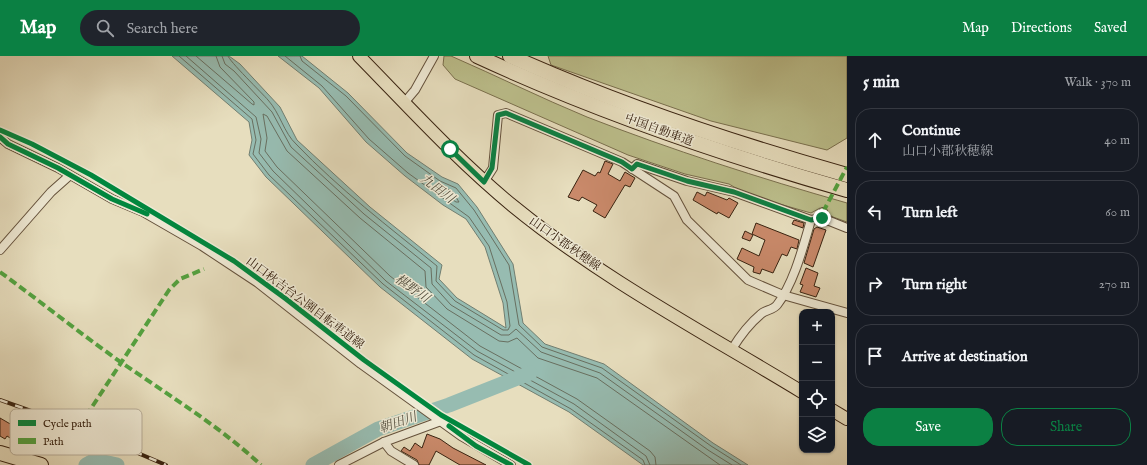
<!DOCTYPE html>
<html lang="en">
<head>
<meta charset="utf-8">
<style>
  body { margin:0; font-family:"IM FELL English","Noto Serif JP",serif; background:#20242c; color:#f1f3f6 }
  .controls { position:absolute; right:12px; bottom:12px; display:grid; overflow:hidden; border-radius:8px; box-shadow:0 1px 3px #0004 }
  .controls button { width:36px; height:36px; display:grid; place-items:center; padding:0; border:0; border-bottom:1px solid #363941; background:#171b24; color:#f1f3f6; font:20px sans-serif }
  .stop { position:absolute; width:12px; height:12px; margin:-9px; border:3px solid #0b8043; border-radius:50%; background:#fff }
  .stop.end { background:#0b8043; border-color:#fff; box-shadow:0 1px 4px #0008 }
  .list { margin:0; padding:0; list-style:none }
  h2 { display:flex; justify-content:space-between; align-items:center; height:52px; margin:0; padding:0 16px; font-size:17px }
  h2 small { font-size:13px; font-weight:400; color:#9ea1a6 }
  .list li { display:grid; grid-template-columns:26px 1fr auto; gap:12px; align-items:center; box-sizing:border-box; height:64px; margin:0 8px 8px; padding:0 8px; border:1px solid #363941; border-radius:16px }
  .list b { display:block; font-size:15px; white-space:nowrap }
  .list p { margin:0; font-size:13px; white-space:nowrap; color:#9ea1a6 }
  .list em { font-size:13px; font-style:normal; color:#9ea1a6 }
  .actions { display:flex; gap:8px; padding:12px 16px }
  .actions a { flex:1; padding:9px 0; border:1px solid #0b8043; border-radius:16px; text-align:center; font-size:14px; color:#0b8043 }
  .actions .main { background:#0b8043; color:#fff }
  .icon { flex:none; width:22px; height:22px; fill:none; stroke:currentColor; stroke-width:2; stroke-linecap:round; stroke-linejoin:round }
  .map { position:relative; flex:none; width:847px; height:409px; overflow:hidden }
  header { display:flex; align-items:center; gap:24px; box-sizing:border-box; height:56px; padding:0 20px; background:#0b8043; color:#fff }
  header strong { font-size:19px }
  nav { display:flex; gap:22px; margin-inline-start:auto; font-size:14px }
  .search { width:280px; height:36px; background:#20242c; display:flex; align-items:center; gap:10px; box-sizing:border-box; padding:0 14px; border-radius:22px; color:#9ea1a6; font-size:15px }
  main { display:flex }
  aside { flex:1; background:#171b24 }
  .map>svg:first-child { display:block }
  .green { fill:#bcbf8c; stroke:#7a704e }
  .water { fill:#97bcb1; stroke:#717e71 }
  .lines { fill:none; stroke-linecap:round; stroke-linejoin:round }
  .shore { stroke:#686f60; stroke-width:1 }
  .river { stroke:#97bcb1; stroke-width:15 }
  .building { fill:#c9896a; stroke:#382210 }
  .street-casing { stroke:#64513c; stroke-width:10 }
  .primary-casing { stroke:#382210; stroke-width:14 }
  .highway-casing { stroke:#382210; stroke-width:16 }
  .street { stroke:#efead5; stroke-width:8 }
  .primary { stroke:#e7debe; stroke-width:12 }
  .highway { stroke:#e7debe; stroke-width:14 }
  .rail-casing { stroke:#382210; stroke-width:4 }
  .rail { stroke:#efead5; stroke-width:2.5; stroke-dasharray:8; stroke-linecap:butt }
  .quiet { stroke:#53a23f; stroke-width:4; stroke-dasharray:8 4; stroke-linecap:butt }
  .cycleway-casing { stroke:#efead5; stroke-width:8 }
  .cycleway { stroke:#00873e; stroke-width:5 }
  .route { stroke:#0b8043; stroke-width:5 }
  .labels { text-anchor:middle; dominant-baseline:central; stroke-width:3; stroke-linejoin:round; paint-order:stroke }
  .street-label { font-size:12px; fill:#382210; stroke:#efead5 }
  .water-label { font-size:13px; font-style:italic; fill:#545040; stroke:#efead5 }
  .key { fill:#efead5; stroke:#b8ae9a; stroke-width:1 }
  .key-label { font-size:11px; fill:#382210 }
</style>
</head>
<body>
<header>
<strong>Map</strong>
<div class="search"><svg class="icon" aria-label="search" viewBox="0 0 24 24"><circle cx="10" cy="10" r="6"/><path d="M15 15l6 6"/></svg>Search here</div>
<nav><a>Map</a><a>Directions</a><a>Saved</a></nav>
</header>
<main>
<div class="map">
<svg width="847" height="409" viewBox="0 0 847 409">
  <rect width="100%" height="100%" fill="#e7debe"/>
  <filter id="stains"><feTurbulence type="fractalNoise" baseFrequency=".005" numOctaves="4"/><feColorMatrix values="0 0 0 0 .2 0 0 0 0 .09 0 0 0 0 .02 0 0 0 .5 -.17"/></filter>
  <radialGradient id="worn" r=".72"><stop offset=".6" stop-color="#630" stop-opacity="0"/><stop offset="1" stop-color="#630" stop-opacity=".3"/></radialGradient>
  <g class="green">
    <path d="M444,0H451C497,20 541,42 587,61C672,94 759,122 847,147V166L833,161L820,152L811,157L748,139L729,128L685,118L628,99L455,23L443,9Z"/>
    <polygon points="548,0 847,0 847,82 827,94 711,65 551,9"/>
  </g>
  <polygon class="water" points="172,0 229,0 240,8 280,51 297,84 370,151 442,209 439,223 457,242 506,272 503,247 485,191 466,163 443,149 405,120 366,86 319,32 278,0 302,0 348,37 407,97 442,121 458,128 477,151 513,208 523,267 545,288 604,308 713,387 748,409 643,409 569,356 472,303 380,231 266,121 249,99 252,84 249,66"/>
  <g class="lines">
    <g class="shore">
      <polyline points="179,0 252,63 256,84 253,98 269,119 383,228 474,299 571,353 643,404 645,409"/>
      <polyline points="186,0 256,61 261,83 259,97 273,115 386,225 477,295 574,348 646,400 650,409"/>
      <polyline points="196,0 252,48 254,49 254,46 220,11 216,0"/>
      <polyline points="222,0 225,8 234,15 272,56 291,91 364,158 431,212 432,228 451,249 501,279 509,279 516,273 541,296 600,317 708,394 732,409"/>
      <path d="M228,0C228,4 263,38 268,44C280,57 284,77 296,88C339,133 389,171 437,210L436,225L455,245L503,274H508L510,270L507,246L489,190L469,161L408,117L369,83L322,30L285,0"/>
      <polyline points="300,0 302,5 346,40 405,100 440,125 456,132 474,154 509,209 519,269 542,291 602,312 711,390 741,409"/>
      <polygon points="440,130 452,135 459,146 456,146 438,134 438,131"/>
      <polyline points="656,409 655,401 650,395 577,343 480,290 390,220 277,111 265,95 267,82 263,58 267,60 287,95 360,162 425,215 426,231 447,253 499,285 508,286 517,282 538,302 597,322 720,409"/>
    </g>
    <g class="river">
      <polyline points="86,409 95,404 117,409"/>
      <polyline points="313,409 378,373 449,349 530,317"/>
    </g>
  </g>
  <g class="building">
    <polygon points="605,105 613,108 608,118 620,125 625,116 635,122 630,131 625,129 605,162 593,155 597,149 582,141 579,145 568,141 583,114 595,120 598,116 600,117"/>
    <polygon points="697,136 705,140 707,136 727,144 729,142 738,147 729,162 718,156 717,158 693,144"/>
    <polygon points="794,164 804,167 803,172 792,168"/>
    <polygon points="756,167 799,184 797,193 791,191 787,200 782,198 773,217 762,213 760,218 753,216 754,211 737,203 742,192 759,200 765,184 752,178"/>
    <polygon points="817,171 826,174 813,211 804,207 814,173"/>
    <polygon points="745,175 753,179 750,185 742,182"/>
    <polygon points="806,212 818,217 814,230 820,232 816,241 800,236 803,229 800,228"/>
    <polygon points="0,362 24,376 18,387 7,380 5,383 0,380"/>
    <polygon points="427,378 440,383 453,392 486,409 460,409 436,395 429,409 419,409 417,404 401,395 404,391 410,395 415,387 422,392"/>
  </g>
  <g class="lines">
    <defs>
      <g id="street">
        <polyline points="404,47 415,34 434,0"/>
        <polyline points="0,81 8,88 58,112 112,143 143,156 202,190 258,227 361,308 461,380 511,409"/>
        <polyline points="632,113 637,108 687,125 734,136 811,164"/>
        <polyline points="484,126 493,112 498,59 506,57 622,106 674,140 687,164 748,224 783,239 847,257"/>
        <polyline points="822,162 847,172"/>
        <polyline points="0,194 51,136 69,120"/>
        <path d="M732,293C740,280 749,268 761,258C765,254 773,254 777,249C794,227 803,191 811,164L822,162L823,156"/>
        <polyline points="384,386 391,395 414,409"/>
        <polyline points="339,409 384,386 441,365"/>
      </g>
      <g id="primary">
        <path d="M359,0C409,51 457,104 513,150C601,222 705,277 802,336"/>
        <polyline points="832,354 847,363"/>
      </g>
      <g id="highway">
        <path d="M477,0C596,55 721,98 847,134"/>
        <path d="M510,0C619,49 733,87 847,119"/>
        <polyline points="0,397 41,409"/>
      </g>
    </defs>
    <use href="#street" class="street-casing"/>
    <use href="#primary" class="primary-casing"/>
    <use href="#highway" class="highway-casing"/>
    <use href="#street" class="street"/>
    <use href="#primary" class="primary"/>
    <use href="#highway" class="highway"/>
    <defs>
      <polyline id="rail" points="0,344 79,372 166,409"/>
    </defs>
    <use href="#rail" class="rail-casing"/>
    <use href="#rail" class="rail"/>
    <g class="quiet">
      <polyline points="823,156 847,111"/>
      <path d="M0,216C41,246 81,278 122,307C170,340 219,370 261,409"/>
      <polyline points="86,360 169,234 180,223 204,213"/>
    </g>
    <defs>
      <g id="cycleway">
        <polyline points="0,74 32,88 91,119 234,205 286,243 364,304 441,359 529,409"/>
        <polyline points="0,81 8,88 58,112 112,143 147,158"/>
        <polyline points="449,370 476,390 511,409"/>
      </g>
    </defs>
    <use href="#cycleway" class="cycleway-casing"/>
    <use href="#cycleway" class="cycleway"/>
  </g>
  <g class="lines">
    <polyline class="route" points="450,93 484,126 492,112 498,59 506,57 622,106 632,113 637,108 687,125 734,136 811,164 822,162"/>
  </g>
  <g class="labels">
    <g class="street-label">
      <text transform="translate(659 74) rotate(20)">中国自動車道</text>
      <text transform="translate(565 188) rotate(35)">山口小郡秋穂線</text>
      <text transform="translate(305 247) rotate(37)">山口秋吉台公園自転車道線</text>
    </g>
    <g class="water-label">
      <text transform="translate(437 133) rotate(37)">九田川</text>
      <text transform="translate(412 233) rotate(35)">椹野川</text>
      <text transform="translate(398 367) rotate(-19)">朝田川</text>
    </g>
  </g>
  <rect x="10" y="353" width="132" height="46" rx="6" class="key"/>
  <rect x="18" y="364" width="18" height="6" fill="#00873e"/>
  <rect x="18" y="382" width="18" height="6" fill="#53a23f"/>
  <g class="key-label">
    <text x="43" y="371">Cycle path</text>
    <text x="43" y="389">Path</text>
  </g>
  <rect width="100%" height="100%" filter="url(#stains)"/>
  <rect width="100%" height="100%" fill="url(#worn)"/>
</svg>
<div class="controls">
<button>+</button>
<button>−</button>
<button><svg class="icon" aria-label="locate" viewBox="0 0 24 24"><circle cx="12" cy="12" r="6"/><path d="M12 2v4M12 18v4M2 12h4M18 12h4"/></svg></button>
<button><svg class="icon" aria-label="layers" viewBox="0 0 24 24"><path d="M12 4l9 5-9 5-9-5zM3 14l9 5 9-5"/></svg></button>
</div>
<div class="stop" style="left:450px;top:93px"></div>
<div class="stop end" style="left:822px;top:162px"></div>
</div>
<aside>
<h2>5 min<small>Walk · 370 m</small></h2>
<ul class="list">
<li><svg class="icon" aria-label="ahead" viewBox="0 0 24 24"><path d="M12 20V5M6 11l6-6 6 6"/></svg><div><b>Continue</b><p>山口小郡秋穂線</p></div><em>40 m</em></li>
<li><svg class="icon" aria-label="left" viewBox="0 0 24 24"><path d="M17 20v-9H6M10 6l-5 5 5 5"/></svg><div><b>Turn left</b></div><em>60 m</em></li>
<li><svg class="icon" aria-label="right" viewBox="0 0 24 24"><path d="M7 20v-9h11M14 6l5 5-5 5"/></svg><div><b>Turn right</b></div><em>270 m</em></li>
<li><svg class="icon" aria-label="arrive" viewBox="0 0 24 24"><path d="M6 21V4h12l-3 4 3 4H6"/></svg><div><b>Arrive at destination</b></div></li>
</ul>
<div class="actions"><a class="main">Save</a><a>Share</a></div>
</aside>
</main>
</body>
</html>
